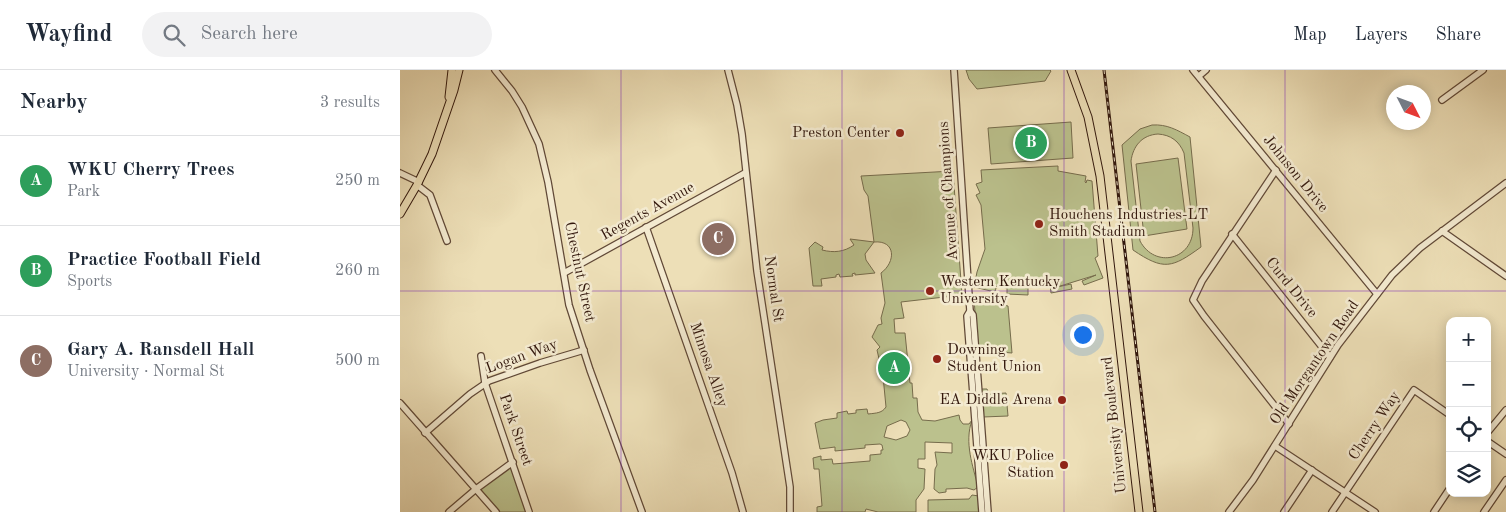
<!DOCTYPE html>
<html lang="en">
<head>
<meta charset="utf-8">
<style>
  body { margin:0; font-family:"Old Standard TT",serif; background:#f2f2f3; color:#1f2937 }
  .controls { position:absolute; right:15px; bottom:15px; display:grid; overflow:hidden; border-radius:10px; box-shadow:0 2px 12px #0003 }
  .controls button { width:45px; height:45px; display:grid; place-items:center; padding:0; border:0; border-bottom:1px solid #e0e1e3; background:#fff; color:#1f2937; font:25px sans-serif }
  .compass { position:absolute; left:986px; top:15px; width:45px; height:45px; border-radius:50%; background:#fff; box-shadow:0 2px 12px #0003; rotate:132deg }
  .you { position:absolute; left:682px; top:264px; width:18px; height:18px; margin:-12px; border:4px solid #fff; border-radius:50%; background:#1a73e8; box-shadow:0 0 0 8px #1a73e833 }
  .badge { display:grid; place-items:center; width:32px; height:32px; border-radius:50%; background:#b45309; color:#fff; font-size:16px; font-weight:700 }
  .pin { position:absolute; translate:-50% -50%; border:2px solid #fff; box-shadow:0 1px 5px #0006 }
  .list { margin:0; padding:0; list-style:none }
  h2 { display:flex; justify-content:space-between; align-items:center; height:65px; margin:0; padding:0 20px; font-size:21px }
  h2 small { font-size:16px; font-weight:400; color:#747a83 }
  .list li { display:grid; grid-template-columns:32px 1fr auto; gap:15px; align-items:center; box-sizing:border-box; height:90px; padding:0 20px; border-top:1px solid #e0e1e3 }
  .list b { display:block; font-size:19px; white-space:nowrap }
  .list p { margin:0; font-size:16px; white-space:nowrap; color:#747a83 }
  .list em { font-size:16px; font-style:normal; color:#747a83 }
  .icon { flex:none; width:28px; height:28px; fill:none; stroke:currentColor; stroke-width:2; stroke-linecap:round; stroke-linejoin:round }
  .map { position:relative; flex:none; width:1106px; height:442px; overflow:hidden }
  header { display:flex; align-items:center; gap:30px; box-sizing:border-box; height:70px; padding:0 25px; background:#fff; border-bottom:1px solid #e0e1e3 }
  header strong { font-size:24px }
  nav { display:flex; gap:28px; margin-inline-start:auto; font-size:18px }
  .search { width:350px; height:45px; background:#f2f2f3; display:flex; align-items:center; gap:12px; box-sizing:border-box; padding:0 18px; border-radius:28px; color:#747a83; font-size:19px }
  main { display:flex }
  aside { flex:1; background:#fff }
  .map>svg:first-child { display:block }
  .green { fill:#bbc18d; stroke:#766c4c; fill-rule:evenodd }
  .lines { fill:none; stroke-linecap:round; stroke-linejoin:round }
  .minor-casing { stroke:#614937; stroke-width:8 }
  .major-casing { stroke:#32170c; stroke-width:9 }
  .minor { stroke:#f3ead0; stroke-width:5.5 }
  .major { stroke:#eddfb7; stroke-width:7 }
  .rail-casing { stroke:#32170c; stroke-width:3 }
  .rail { stroke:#f3ead0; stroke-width:1; stroke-dasharray:4; stroke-linecap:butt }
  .grid { fill:none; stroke:#7b2cbf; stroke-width:1; stroke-opacity:0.55 }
  .poi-dot { fill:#8f2418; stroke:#f3ead0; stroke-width:2 }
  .labels { text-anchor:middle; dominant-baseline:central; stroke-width:5; stroke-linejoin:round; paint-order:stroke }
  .poi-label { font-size:15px; fill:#32170c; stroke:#f3ead0; text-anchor:end }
  .street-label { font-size:15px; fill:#32170c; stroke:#f3ead0 }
</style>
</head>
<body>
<header>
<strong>Wayfind</strong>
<div class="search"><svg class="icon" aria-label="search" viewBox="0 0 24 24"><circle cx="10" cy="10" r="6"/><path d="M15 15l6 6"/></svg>Search here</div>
<nav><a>Map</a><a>Layers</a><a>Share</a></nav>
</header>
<main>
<aside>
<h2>Nearby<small>3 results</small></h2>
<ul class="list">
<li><span class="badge" style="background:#2e9e5b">A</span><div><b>WKU Cherry Trees</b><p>Park</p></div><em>250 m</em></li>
<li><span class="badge" style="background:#2e9e5b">B</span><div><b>Practice Football Field</b><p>Sports</p></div><em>260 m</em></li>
<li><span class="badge" style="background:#8d6e63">C</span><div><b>Gary A. Ransdell Hall</b><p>University · Normal St</p></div><em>500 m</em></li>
</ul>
</aside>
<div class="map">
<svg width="1106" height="442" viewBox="0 0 1106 442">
  <rect width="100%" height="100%" fill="#eddfb7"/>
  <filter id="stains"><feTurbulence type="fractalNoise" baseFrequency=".004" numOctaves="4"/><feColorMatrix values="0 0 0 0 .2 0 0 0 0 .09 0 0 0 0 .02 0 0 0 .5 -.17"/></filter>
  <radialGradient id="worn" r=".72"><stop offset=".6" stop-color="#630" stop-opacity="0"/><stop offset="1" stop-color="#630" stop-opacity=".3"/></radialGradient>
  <g class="green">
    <polygon points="566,0 650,0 651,1 645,11 577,19 569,9"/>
    <polygon points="671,52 673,88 591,94 588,58"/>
    <path d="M752,55C767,54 777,60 790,67L801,177C772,198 764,201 733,180L722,75L740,59ZM758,64C771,65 779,71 784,83L793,158C793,190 755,199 740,171L731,91C733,76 742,65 758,64Z"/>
    <polygon points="778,88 787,159 744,166 736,94"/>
    <polygon points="658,96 658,101 686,106 685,112 686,113 687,110 692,111 698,186 695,188 703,208 684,215 682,211 696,205 657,217 671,214 672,219 651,223 650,214 628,216 628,225 607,224 607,218 582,214 596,218 595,222 574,217 577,202 585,179 581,135 576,125 580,123 576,114 582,112 581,100"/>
    <path d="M553,101L562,225L501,232L504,248L494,249L495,263H505L510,313H512L513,328H517L518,342L522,350L535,351L559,345L560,350L563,354H569L572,350C564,373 573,396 578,417L574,420L567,418L546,419V422L539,423L534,419L535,399L537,395L535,382L552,383V373L525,372V389H518V398L525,399L524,419L516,430V442H478L466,439L465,442H417V437L422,436L419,399H414L413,388L421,386V390L432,389L433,394L470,391V385L481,384V380H483L482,375L480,374L465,375V378L435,381V377L420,379L415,353L423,350L437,348V343L447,341L448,344L456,343V340L467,339L468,344C477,343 482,343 486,337L483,306L477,280L480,277L472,267L478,255L482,254L481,248L485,233L481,203C496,192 496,170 474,172L465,184L466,190L475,203L455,205V203L452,204L453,206L440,207L439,204L436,205V207L421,209L422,216H413L409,178L415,172L423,177L422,180C434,183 444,182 454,175L450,169L474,172L468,126L464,120L461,106ZM501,350L506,352L510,360L507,366L496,370L484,367L487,356Z"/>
    <polygon points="574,229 608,236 612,283 578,280"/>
    <polygon points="580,319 587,319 589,324 606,323 608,346 583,347"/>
    <polygon points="111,396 129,442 98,442 79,420"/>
    <polygon points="572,425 579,426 582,442 528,442 528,430 569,429"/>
  </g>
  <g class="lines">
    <defs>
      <g id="minor">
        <polyline points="95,0 112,21 122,37 139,74 148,112 169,235 190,300 242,442"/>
        <polyline points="328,0 337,35 342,64 357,201 390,417 390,442"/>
        <polyline points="554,0 570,241 573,245 588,442"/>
        <polyline points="793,0 977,224"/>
        <polyline points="799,6 806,0"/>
        <polyline points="1042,30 1083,0"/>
        <polyline points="876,100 802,211 793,230 804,246 889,354"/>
        <polyline points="0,103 19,112"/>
        <polyline points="17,115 30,125 47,171"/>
        <polyline points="246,157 332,403 343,442"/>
        <polyline points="1042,161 1106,206"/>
        <polyline points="832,164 930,287"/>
        <polyline points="164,203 345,103"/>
        <polyline points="570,241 567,246 582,442"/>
        <polyline points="81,286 85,313 129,442"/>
        <polyline points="0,333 96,442"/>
        <polyline points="25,363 70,324 89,311 140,293 184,280"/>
        <polyline points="1087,363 1106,340"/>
        <polyline points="1087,371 1106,384"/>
        <polyline points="875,376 975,442"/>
        <polyline points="49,442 76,419 113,392"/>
        <polyline points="829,442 853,410 938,275 992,205 1020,178 1106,113"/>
        <polyline points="884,442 912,400"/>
        <polyline points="932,442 1014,320 1050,345"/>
        <polyline points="1034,442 1050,418"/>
        <polyline points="1084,442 1106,410"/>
      </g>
      <g id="major">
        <polyline points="671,0 688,47 700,106 739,442"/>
        <polyline points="49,27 52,0"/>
        <polyline points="0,144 17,115 32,84 54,20 59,0"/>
      </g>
    </defs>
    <use href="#minor" class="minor-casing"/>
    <use href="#major" class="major-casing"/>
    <use href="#minor" class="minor"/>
    <use href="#major" class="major"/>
    <defs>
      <polyline id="rail" points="704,0 755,442"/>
    </defs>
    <use href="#rail" class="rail-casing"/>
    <use href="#rail" class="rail"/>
  </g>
  <path class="grid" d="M221,0V442M442,0V442M664,0V442M885,0V442M0,221H1106"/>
  <g class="poi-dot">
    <circle cx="500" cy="63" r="5"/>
    <circle cx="639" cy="154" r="5"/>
    <circle cx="530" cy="221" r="5"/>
    <circle cx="537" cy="289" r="5"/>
    <circle cx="662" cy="330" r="5"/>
    <circle cx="664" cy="395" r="5"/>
  </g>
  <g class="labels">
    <g class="poi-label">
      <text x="490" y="63">Preston Center</text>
      <text x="649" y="145" text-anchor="start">Houchens Industries-LT<tspan x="649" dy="17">Smith Stadium</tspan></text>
      <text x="540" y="212" text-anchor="start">Western Kentucky<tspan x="540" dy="17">University</tspan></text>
      <text x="547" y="280" text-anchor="start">Downing<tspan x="547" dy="17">Student Union</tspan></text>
      <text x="652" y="330">EA Diddle Arena</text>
      <text x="654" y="386">WKU Police<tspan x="654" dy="17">Station</tspan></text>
    </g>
    <g class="street-label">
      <text transform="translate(895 104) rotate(51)">Johnson Drive</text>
      <text transform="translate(549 121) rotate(-94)">Avenue of Champions</text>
      <text transform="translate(248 142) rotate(-29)">Regents Avenue</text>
      <text transform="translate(179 202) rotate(78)">Chestnut Street</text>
      <text transform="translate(891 218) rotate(51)">Curd Drive</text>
      <text transform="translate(373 219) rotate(82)">Normal St</text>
      <text transform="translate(122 287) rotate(-20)">Logan Way</text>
      <text transform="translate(915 293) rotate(-56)">Old Morgantown Road</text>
      <text transform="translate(308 295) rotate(71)">Mimosa Alley</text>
      <text transform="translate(715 355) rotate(-96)">University Boulevard</text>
      <text transform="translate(975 356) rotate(-56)">Cherry Way</text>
      <text transform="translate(115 360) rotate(71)">Park Street</text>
    </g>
  </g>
  <rect width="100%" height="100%" filter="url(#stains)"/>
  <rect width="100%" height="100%" fill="url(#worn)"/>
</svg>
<div class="controls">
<button>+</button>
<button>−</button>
<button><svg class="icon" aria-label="locate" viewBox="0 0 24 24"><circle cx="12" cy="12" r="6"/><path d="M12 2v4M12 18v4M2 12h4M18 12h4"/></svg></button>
<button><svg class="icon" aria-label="layers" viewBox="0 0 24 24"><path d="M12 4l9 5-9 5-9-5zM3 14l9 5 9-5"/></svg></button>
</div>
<svg class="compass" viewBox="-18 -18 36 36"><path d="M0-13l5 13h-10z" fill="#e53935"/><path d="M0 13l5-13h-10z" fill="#747a83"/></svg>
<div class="you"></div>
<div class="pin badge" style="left:494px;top:298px;background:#2e9e5b">A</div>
<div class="pin badge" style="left:631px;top:73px;background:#2e9e5b">B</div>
<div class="pin badge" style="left:318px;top:169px;background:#8d6e63">C</div>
</div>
</main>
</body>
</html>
